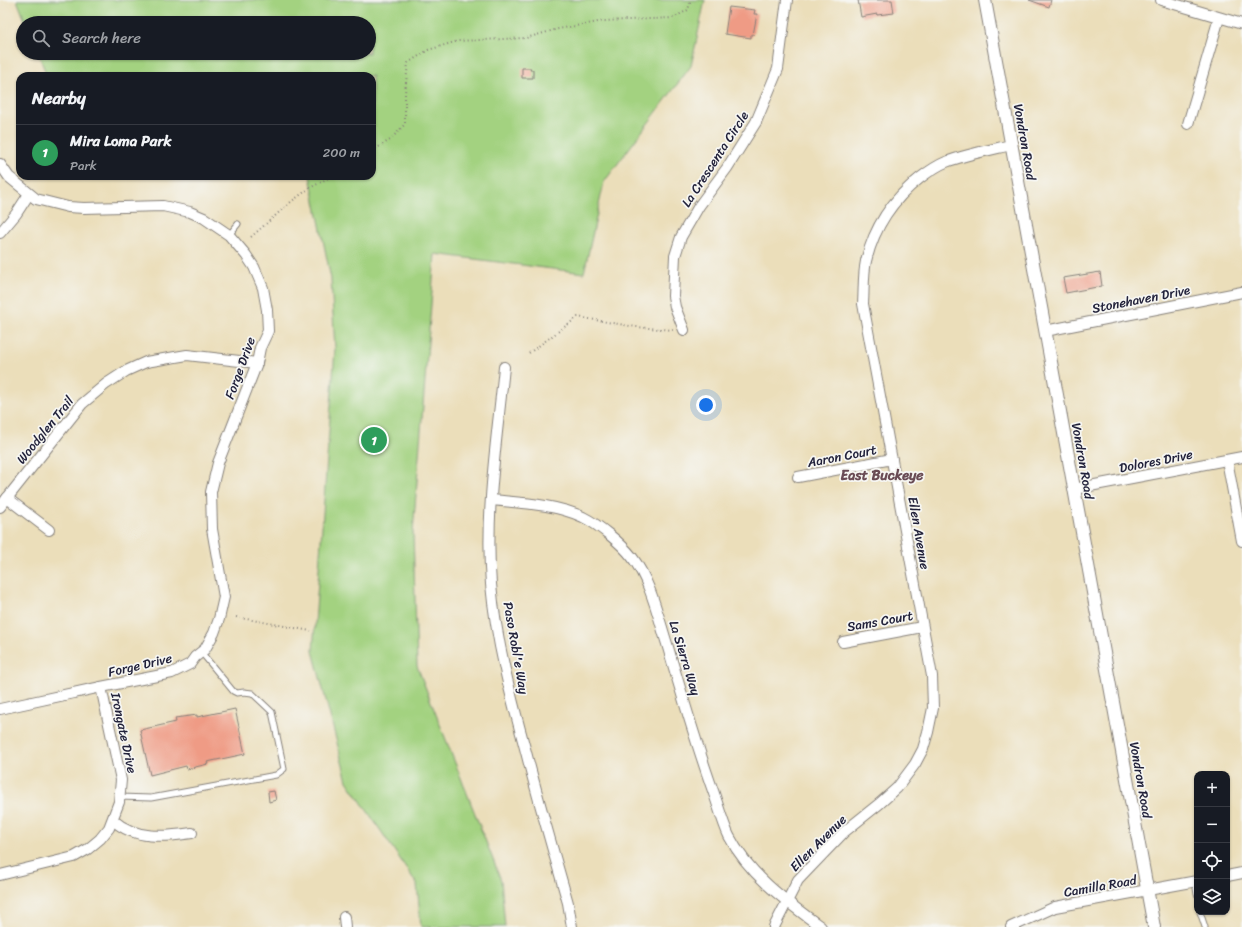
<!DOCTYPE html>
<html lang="en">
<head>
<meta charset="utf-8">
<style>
  body { margin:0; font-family:Sriracha,sans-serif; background:#20242c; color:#f1f3f6 }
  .controls { position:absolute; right:12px; bottom:12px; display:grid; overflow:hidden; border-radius:8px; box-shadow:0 1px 3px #0004 }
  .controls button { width:36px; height:36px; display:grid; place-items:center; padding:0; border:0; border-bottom:1px solid #363941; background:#171b24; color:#f1f3f6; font:20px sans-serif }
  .you { position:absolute; left:706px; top:405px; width:14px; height:14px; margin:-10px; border:3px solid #fff; border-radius:50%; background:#1a73e8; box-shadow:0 0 0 6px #1a73e833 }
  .badge { display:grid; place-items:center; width:26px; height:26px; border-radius:50%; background:#d690ce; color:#fff; font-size:13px; font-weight:700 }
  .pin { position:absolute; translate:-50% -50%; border:2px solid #fff; box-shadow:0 1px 4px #0006 }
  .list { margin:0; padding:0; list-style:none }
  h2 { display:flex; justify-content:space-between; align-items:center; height:52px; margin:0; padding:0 16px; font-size:17px }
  h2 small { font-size:13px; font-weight:400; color:#9ea1a6 }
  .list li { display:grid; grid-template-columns:26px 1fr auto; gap:12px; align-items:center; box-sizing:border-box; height:56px; padding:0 16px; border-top:1px solid #363941 }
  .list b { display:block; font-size:15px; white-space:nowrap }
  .list p { margin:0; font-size:13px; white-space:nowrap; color:#9ea1a6 }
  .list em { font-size:13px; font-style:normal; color:#9ea1a6 }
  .icon { flex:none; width:22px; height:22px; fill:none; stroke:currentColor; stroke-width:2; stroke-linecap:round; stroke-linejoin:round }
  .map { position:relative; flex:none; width:1242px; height:927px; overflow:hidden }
  .search { position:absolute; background:#171b24; box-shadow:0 1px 3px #0004; left:16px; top:16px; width:360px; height:44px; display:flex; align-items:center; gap:10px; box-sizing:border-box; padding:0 14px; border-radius:22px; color:#9ea1a6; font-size:15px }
  .panel { position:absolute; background:#171b24; box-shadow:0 1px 3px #0004; left:16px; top:72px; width:360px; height:108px; border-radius:12px }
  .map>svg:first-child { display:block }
  .green { fill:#a3d280; stroke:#627a5e }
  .building { fill:#ef9b85 }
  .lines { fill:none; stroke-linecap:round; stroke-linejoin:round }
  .service-casing { stroke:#86807a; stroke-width:7 }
  .minor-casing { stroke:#86807a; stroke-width:12 }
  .tertiary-casing { stroke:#86807a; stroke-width:14 }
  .path { stroke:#86807a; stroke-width:2; stroke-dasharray:1 3; stroke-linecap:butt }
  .service { stroke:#fff; stroke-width:5 }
  .minor { stroke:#fff; stroke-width:10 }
  .tertiary { stroke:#fff; stroke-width:12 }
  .labels { text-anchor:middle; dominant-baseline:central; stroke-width:3.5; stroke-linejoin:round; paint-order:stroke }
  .street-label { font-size:13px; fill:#22223b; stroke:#f6f6f2 }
  .neighbourhood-label { font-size:14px; font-weight:bold; fill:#6a4c55; stroke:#f6f6f2 }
</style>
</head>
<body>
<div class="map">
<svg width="1242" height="927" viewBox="0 0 1242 927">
  <rect width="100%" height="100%" fill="#f6f6f2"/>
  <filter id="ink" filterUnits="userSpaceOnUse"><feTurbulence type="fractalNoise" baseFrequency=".025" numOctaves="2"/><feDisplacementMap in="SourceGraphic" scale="8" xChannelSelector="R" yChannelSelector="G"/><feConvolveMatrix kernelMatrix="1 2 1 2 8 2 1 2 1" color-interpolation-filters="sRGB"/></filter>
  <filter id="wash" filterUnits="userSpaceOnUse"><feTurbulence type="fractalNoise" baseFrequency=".012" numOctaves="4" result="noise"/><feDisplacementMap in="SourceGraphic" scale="16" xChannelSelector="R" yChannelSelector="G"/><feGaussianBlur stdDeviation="0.9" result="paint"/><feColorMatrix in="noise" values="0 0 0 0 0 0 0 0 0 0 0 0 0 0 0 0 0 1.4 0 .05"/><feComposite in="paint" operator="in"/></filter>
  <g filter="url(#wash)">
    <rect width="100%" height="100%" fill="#ebdeba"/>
    <polygon class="green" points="17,0 705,0 691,66 604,182 584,273 435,254 413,532 417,666 501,880 505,927 421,927 417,884 347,781 313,651 335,349 331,279 310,176 372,176 372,76 47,76 38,53 369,53 369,23 26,23"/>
    <g id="blocks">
      <g class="building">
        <polygon points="858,0 892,0 894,13 877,15 877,14 861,17"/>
        <polygon points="1029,0 1051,0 1049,7"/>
        <polygon points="729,7 755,10 754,14 757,14 753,35 751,35 751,38 725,34"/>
        <polygon points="522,68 531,68 530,70 533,70 533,78 522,78"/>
        <polygon points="1100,272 1102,286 1066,293 1063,278"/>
        <polygon points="235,709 245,754 207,762 208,764 187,769 186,766 150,775 140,730 176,722 175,718 197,715 197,717"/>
        <polygon points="274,791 276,800 269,802 268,792"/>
      </g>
    </g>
  </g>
  <g filter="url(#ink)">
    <use href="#blocks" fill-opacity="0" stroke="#86807a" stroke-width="1"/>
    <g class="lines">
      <defs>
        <g id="service">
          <polyline points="229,235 238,224"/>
          <polyline points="119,797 151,798 276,775 284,769 272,712 252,693 244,692 237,693 233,691 201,652"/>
          <polyline points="1195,882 1197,894"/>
          <polyline points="1200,912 1205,927"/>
        </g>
        <g id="minor">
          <polyline points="1161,0 1242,24"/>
          <polyline points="1188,124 1219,18"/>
          <polyline points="0,164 9,177 36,199 68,207 84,208 163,206 190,212 204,218 229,235 246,255 254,267 263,288 267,310 268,331 260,348 257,363 218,463 211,492 212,529 224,597 219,619 214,633 205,649 195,657 190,664 172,673 101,687 0,709"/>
          <polyline points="0,233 16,214 29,194"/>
          <polyline points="684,330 675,307 673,296 675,256 681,237 699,206 727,168 756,122 778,69 787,0"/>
          <polyline points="1045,331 1242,292"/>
          <path d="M504,367C497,439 485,512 491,584C496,641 511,697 526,752C539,803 554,853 568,903L572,927"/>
          <polyline points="1227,460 1242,541"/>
          <polyline points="798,477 892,459"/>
          <polyline points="1074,489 1242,457"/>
          <polyline points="7,498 49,530"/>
          <path d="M491,500C522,503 555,504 583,517C599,525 621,543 632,557C650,580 658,616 667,644C681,692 695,740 712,788C718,804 722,821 729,836C749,875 787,902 821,927"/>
          <polyline points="0,507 82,404 106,384 126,371 146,362 187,355 257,363"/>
          <polyline points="843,642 922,627"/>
          <path d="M113,820C135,840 165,837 192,833"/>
          <polyline points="0,875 74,857 88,849 100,839 109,828 119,802 121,780 101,687"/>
          <polyline points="1227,876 1242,873"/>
          <polyline points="344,917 345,927"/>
          <path d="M774,927L798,880L844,832L879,804L897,788L915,764L923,749L928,732L933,708L932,676L863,304C864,290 863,275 866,261C874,228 893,199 920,178C928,172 936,166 946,162C967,154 989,150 1011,145"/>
          <polyline points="1011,927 1055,907 1197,881"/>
        </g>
        <polyline id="tertiary" points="985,0 1154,927"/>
      </defs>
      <use href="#service" class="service-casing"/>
      <use href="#minor" class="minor-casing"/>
      <use href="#tertiary" class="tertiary-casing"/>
      <g class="path">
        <polyline points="372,151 390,140 405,124 405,93 408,63 428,50 458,41 526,38 558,29 604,21 673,18 688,10 691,0"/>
        <polyline points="251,237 292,201 310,188 332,176"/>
        <polyline points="529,353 578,317 636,327 673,330"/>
        <polyline points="236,617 311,631"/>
      </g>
      <use href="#service" class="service"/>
      <use href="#minor" class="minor"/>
      <use href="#tertiary" class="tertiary"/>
    </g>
  </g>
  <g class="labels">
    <g class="street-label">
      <text transform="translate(1025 142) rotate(80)">Vondron Road</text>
      <text transform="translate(715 159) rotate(-57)">La Crescenta Circle</text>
      <text transform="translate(1141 299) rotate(-11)">Stonehaven Drive</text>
      <text transform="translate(240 368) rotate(-70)">Forge Drive</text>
      <text transform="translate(45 430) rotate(-51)">Woodglen Trail</text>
      <text transform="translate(842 456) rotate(-11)">Aaron Court</text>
      <text transform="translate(1083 461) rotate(80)">Vondron Road</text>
      <text transform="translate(1156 461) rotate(-11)">Dolores Drive</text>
      <text transform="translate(919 533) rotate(80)">Ellen Avenue</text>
      <text transform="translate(880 621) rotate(-10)">Sams Court</text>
      <text transform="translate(516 648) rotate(80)">Paso Robl'e Way</text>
      <text transform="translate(685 658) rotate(73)">La Sierra Way</text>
      <text transform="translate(140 665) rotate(-13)">Forge Drive</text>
      <text transform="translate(124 733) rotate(78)">Irongate Drive</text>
      <text transform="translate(1141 780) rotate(80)">Vondron Road</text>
      <text transform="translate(818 843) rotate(-45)">Ellen Avenue</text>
      <text transform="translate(1100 886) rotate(-10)">Camilla Road</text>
    </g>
    <g class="neighbourhood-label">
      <text x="882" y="475">East Buckeye</text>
    </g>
  </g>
</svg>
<div class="controls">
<button>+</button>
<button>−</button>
<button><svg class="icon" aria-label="locate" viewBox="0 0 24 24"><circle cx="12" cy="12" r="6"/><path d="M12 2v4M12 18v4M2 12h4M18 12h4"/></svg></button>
<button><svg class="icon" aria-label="layers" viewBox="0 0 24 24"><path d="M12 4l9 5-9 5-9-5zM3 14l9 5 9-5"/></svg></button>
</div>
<div class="you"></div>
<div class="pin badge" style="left:374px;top:440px;background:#2e9e5b">1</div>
<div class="search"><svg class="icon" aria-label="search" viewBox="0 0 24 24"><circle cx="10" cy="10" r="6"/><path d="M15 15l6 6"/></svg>Search here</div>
<section class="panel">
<h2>Nearby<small></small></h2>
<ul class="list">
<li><span class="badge" style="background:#2e9e5b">1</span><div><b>Mira Loma Park</b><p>Park</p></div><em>200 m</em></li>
</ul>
</section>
</div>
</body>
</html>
